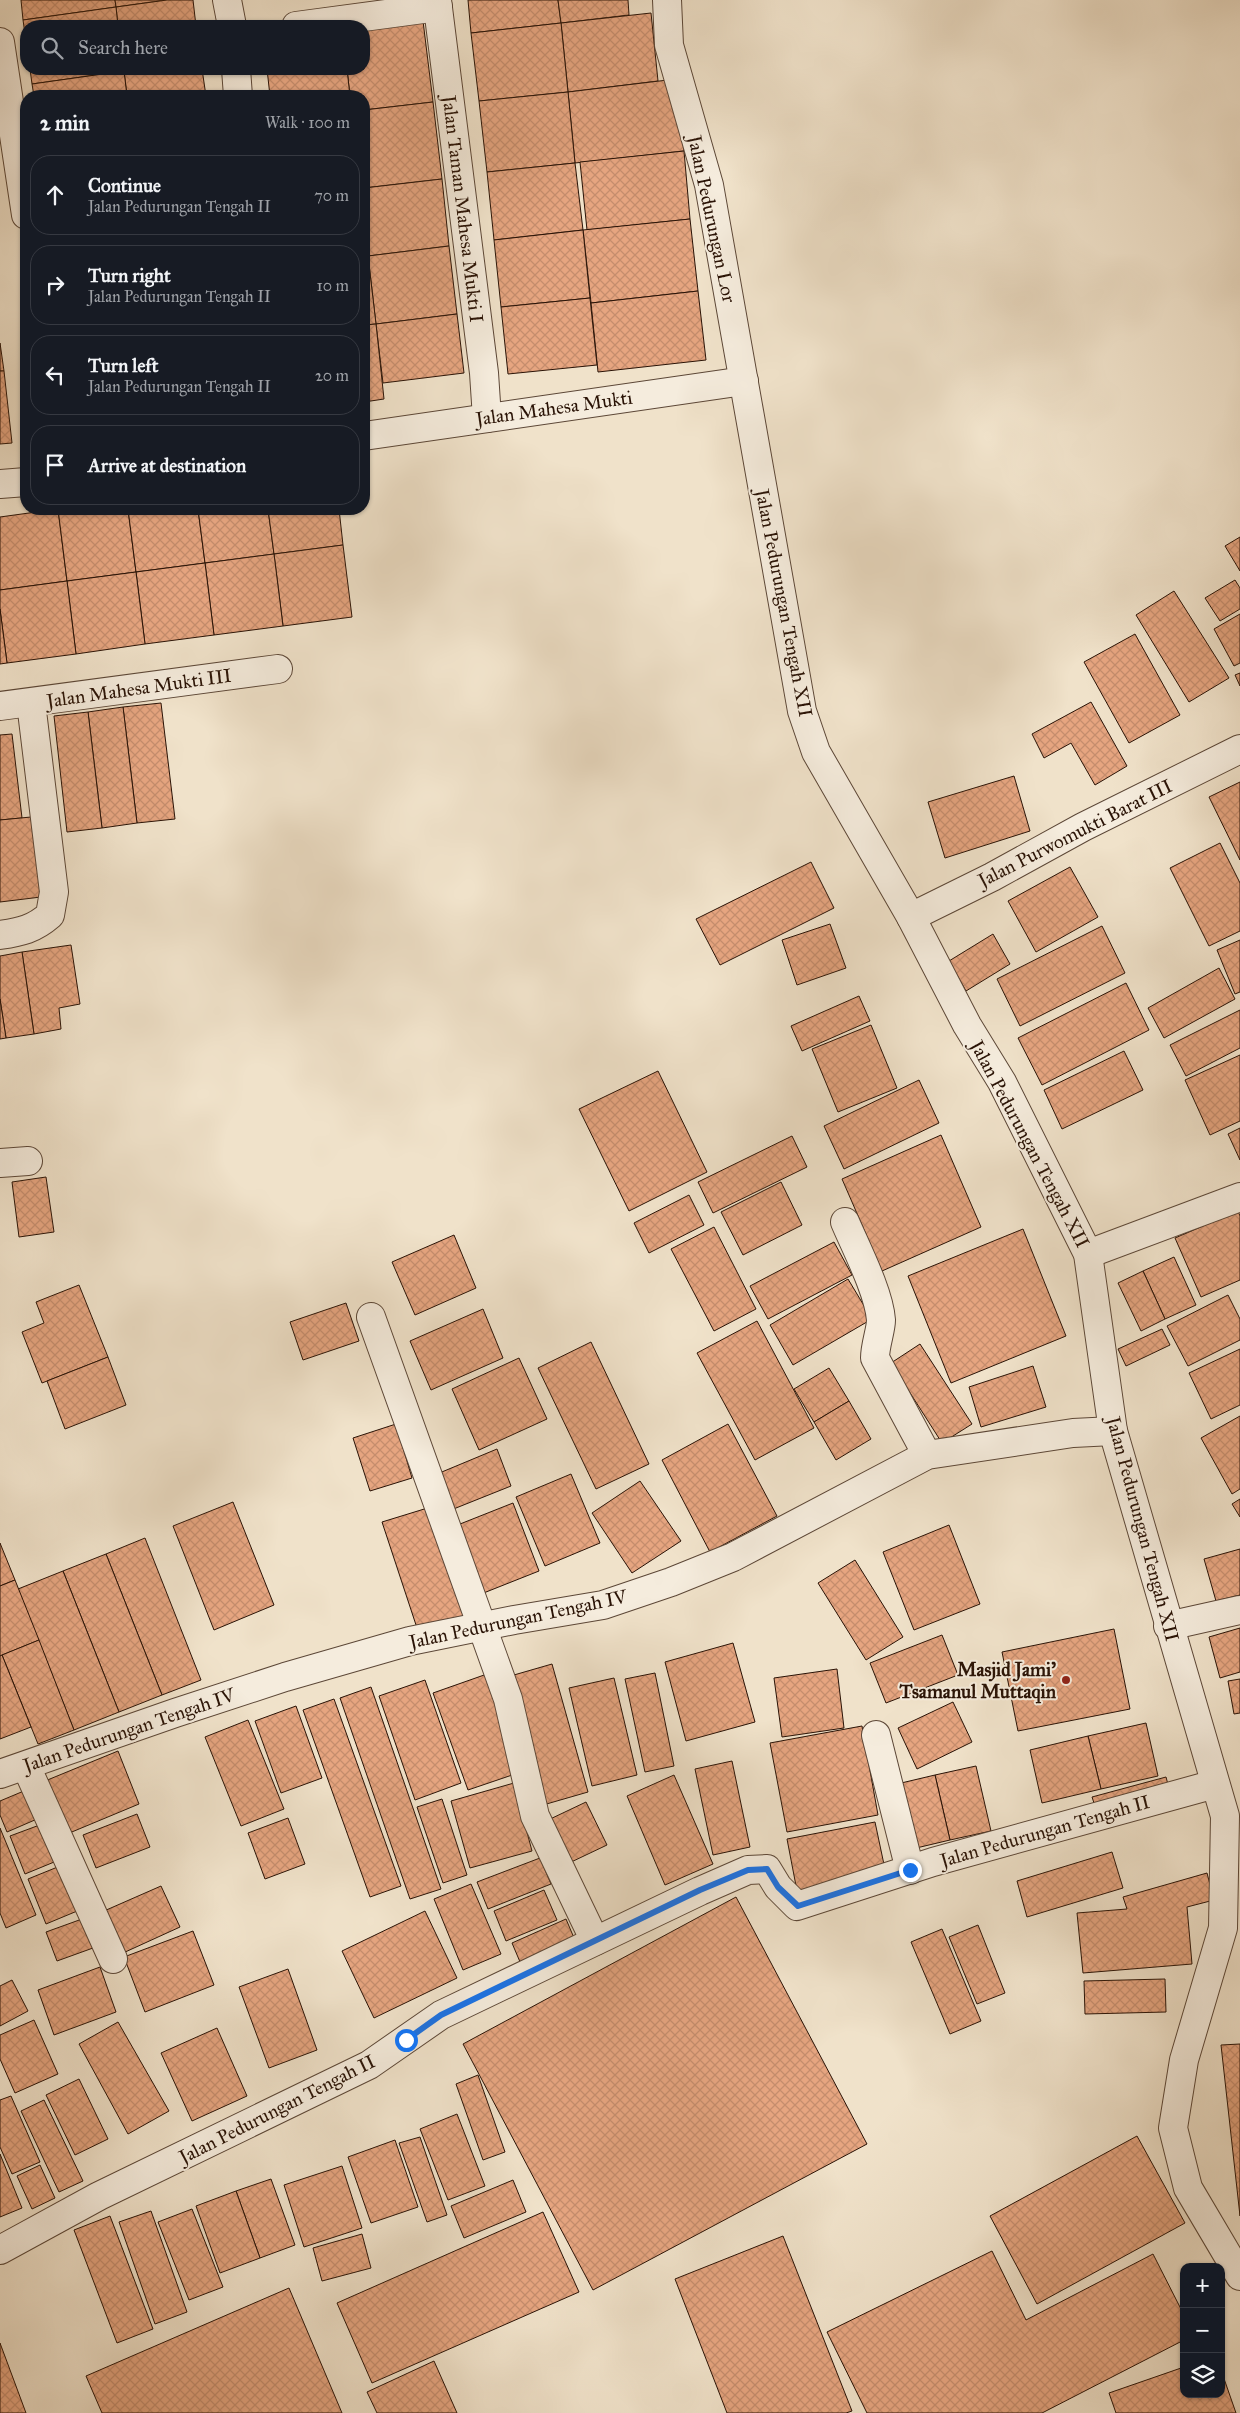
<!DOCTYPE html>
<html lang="en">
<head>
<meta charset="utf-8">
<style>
  body { margin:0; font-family:"IM FELL Great Primer",serif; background:#242831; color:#f1f3f6 }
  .controls { position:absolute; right:15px; bottom:15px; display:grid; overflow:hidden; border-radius:10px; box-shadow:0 1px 4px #0004 }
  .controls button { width:45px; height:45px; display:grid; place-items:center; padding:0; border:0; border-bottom:1px solid #363941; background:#171b24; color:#f1f3f6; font:25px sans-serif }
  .stop { position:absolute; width:15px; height:15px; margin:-11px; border:4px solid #1a73e8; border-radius:50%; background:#fff }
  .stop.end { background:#1a73e8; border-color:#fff; box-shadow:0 1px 5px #0008 }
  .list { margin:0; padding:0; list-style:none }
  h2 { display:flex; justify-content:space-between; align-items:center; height:65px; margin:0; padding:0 20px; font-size:21px }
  h2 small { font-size:16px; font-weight:400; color:#9ea1a6 }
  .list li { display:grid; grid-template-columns:32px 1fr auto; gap:15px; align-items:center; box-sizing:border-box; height:80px; margin:0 10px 10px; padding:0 10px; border:1px solid #363941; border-radius:20px }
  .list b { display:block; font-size:19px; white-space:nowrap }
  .list p { margin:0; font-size:16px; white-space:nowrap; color:#9ea1a6 }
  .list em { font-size:16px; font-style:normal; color:#9ea1a6 }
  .icon { flex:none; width:28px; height:28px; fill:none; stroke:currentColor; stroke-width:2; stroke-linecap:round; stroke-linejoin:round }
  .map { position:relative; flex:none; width:1240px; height:2413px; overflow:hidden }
  .search { position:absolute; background:#171b24; box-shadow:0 1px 4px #0004; left:20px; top:20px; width:350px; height:55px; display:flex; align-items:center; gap:12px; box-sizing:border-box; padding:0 18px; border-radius:20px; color:#9ea1a6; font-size:19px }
  .panel { position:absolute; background:#171b24; box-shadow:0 1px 4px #0004; left:20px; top:90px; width:350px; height:425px; border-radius:20px }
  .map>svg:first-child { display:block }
  .building { fill:url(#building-cross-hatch); stroke:#2a1306 }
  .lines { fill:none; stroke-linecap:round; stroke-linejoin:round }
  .street-casing { stroke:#5c4737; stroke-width:30 }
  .street { stroke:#f5ecdd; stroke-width:28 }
  .route { stroke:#1a73e8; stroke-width:6 }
  .poi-dot { fill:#8f2418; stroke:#f5ecdd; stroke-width:2 }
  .labels { text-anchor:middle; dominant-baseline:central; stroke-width:4; stroke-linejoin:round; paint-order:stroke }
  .street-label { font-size:19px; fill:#2a1306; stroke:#f5ecdd }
  .poi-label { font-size:19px; font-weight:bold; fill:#2a1306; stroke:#f5ecdd; text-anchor:end }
</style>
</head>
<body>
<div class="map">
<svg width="1240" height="2413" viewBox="0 0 1240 2413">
  <defs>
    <pattern id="building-cross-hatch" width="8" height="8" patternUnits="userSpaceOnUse" patternTransform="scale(1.25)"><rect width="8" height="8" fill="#e6a580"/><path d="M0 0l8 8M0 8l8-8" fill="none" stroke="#c58d6d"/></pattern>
  </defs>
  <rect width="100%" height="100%" fill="#f0e2ca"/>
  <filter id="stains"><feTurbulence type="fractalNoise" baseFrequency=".004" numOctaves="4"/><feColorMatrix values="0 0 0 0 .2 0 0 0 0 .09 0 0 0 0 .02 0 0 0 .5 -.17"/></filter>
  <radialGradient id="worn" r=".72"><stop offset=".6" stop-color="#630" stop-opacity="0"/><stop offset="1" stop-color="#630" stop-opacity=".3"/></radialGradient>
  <g class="building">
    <polygon points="21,0 115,0 116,7 23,20"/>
    <polygon points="115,0 167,0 116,7"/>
    <polygon points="167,0 193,0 196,26 118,26 116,7"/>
    <polygon points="468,0 558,0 561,23 471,33"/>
    <polygon points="558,0 628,0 629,15 561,23"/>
    <polygon points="116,7 118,26 26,26 26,41 23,20"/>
    <polygon points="651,13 658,81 568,92 561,23"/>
    <polygon points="423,21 433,102 364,110 364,96 350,96 347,69 364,69 364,28"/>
    <polygon points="561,23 568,92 479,101 471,33"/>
    <polygon points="30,69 123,69 124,71 32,84"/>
    <polygon points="123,69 142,69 124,71"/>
    <polygon points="142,69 202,69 206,96 127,96 124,71"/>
    <polygon points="267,69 347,69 350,96 270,96"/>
    <polygon points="124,71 127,96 34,96 32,84"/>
    <polygon points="676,79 684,151 575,163 568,92"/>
    <polygon points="568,92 575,163 487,172 479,101"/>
    <polygon points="433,102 442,179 364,188 364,110"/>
    <polygon points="684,151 690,219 587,230 580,162"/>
    <polygon points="575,163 583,230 494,240 487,172"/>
    <polygon points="442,179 449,246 368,256 364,216 364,188"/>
    <polygon points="364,216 368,256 364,257"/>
    <polygon points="690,219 698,291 591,303 583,230"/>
    <polygon points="583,230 590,298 501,307 494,240"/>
    <polygon points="449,246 457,314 376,324 368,256"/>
    <polygon points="368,256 376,324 364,325 364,257"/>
    <polygon points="698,291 706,360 598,372 591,303"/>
    <polygon points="590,298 597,365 508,374 501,307"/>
    <polygon points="457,314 464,373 383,383 376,324"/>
    <polygon points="376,324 384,399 364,402 364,325"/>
    <polygon points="0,343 4,371 0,371"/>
    <polygon points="0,371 4,371 12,443 0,444"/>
    <polygon points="58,509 67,581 0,590 0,517"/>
    <polygon points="58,509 128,509 136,572 67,581"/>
    <polygon points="128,509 198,509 205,563 136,572"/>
    <polygon points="198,509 268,509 274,554 205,563"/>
    <polygon points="268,509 339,509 343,545 274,554"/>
    <polygon points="1240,537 1240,571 1225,546"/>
    <polygon points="343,545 352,617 283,626 274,554"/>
    <polygon points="274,554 283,626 214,635 205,563"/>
    <polygon points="205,563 214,635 145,644 136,572"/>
    <polygon points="136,572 145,644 76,654 67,581"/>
    <polygon points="1235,580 1240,588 1240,609 1220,621 1205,598"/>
    <polygon points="67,581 76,654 7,663 0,609 0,590"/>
    <polygon points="1174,591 1229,678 1189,702 1136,615"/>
    <polygon points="0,609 7,663 0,664"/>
    <polygon points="1240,614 1240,663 1234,666 1214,629"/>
    <polygon points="1135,634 1180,715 1129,743 1084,662"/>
    <polygon points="1240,673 1240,686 1235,675"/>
    <polygon points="1091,702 1127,766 1095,785 1071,743 1044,758 1032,734"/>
    <polygon points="161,703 175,819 137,823 123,707"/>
    <polygon points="123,707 137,823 102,828 88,712"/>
    <polygon points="88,712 102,828 67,832 54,716"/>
    <polygon points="12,734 22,818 0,820 0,735"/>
    <polygon points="1014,776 1030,831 945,858 928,802"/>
    <polygon points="1240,782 1240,860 1209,797"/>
    <polygon points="31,817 41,897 0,902 0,820"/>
    <polygon points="1220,843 1240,883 1240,931 1209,946 1170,868"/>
    <polygon points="811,862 834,908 720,965 696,919"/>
    <polygon points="1070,867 1098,917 1036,952 1008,901"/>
    <polygon points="830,924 846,968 797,985 782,940"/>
    <polygon points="1102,926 1125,973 1020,1026 997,979"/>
    <polygon points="993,934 1010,964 966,991 949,961"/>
    <polygon points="1240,940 1240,992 1235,994 1217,950"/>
    <polygon points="71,945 80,1004 59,1008 61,1029 34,1034 22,952"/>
    <polygon points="22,952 34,1034 6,1038 0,999 0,956"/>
    <polygon points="1219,968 1235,999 1164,1038 1148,1008"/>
    <polygon points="1126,983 1149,1030 1042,1085 1018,1038"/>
    <polygon points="859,996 870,1021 802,1051 791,1026"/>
    <polygon points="0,999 6,1038 0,1039"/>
    <polygon points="1240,1010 1240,1048 1186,1076 1170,1045"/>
    <polygon points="871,1025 897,1088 838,1112 812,1049"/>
    <polygon points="1124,1051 1143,1090 1062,1129 1044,1090"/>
    <polygon points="1240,1055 1240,1121 1210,1135 1185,1080"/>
    <polygon points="658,1071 707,1172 629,1211 579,1109"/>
    <polygon points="919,1080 939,1123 844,1169 824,1126"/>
    <polygon points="1240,1128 1240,1160 1228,1134"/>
    <polygon points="941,1135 981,1227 882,1271 842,1179"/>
    <polygon points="792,1136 807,1167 713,1213 698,1182"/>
    <polygon points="46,1177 54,1232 19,1237 12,1182"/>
    <polygon points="781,1182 802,1225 743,1255 721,1212"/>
    <polygon points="689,1195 704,1225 649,1253 634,1223"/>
    <polygon points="1238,1211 1240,1216 1240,1280 1201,1297 1175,1238"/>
    <polygon points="714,1227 756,1309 714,1331 671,1249"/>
    <polygon points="1023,1229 1066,1336 951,1383 908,1276"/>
    <polygon points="454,1235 476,1288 415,1315 392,1262"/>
    <polygon points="834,1242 852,1275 768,1319 750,1286"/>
    <polygon points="1174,1257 1196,1305 1165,1319 1143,1271"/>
    <polygon points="1143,1271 1165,1319 1141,1331 1118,1283"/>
    <polygon points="848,1279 872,1319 793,1365 770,1325"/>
    <polygon points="79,1285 108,1357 42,1383 22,1332 44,1323 36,1302"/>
    <polygon points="1228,1295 1240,1319 1240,1340 1188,1366 1167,1326"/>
    <polygon points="346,1303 359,1341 303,1360 290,1322"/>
    <polygon points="483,1309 503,1358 431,1390 410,1341"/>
    <polygon points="757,1321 814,1428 755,1460 697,1353"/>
    <polygon points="1162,1329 1170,1345 1126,1366 1118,1349"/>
    <polygon points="591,1342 649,1464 596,1489 538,1368"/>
    <polygon points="920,1344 972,1424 942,1443 891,1363"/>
    <polygon points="1240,1349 1240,1405 1211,1419 1189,1373"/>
    <polygon points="108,1357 126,1405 65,1429 47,1381"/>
    <polygon points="519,1358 547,1419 479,1450 452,1389"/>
    <polygon points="1033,1366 1046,1407 981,1427 969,1387"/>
    <polygon points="829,1368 849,1401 814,1422 794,1389"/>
    <polygon points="849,1401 871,1439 836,1460 814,1422"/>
    <polygon points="1240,1416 1240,1489 1232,1494 1201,1438"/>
    <polygon points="396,1424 412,1478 370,1491 353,1438"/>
    <polygon points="728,1424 777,1516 710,1552 662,1460"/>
    <polygon points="497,1449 511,1486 451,1510 437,1474"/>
    <polygon points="571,1474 600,1543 545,1566 516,1497"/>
    <polygon points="640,1481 681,1541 632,1573 592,1513"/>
    <polygon points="1240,1499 1240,1517 1232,1504"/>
    <polygon points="233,1502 274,1605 214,1630 173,1526"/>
    <polygon points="513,1503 539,1571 481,1594 455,1526"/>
    <polygon points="434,1506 469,1614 418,1631 382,1522"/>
    <polygon points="949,1525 980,1604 914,1630 883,1552"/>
    <polygon points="145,1538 201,1680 162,1695 106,1554"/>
    <polygon points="0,1543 15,1580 0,1586"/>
    <polygon points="1240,1549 1240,1595 1216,1601 1204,1559"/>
    <polygon points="106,1554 162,1695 119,1712 63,1571"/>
    <polygon points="855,1560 903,1637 866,1660 818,1583"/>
    <polygon points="63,1571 119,1712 74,1730 18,1589"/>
    <polygon points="15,1580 39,1640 0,1656 0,1586"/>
    <polygon points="1240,1628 1240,1672 1220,1678 1209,1637"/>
    <polygon points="1114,1629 1130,1709 1018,1731 1002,1652"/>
    <polygon points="942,1635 958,1675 886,1703 870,1663"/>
    <polygon points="39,1640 74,1730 38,1744 2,1655"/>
    <polygon points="733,1643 755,1722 686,1741 665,1662"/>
    <polygon points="2,1655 31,1727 0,1739 0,1656"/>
    <polygon points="552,1664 588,1792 543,1805 507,1677"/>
    <polygon points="837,1669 844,1728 782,1737 774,1678"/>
    <polygon points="655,1673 674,1766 645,1772 625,1679"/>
    <polygon points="487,1674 521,1772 468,1790 433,1693"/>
    <polygon points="614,1678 637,1775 592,1786 569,1688"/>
    <polygon points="1240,1679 1240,1713 1234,1714 1228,1681"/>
    <polygon points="425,1680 461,1783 415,1800 379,1696"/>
    <polygon points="371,1687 441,1889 410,1899 340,1698"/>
    <polygon points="334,1699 401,1886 370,1897 303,1710"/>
    <polygon points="953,1702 972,1742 917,1769 898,1728"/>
    <polygon points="296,1706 322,1778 281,1793 255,1721"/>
    <polygon points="248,1720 284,1809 241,1826 205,1737"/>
    <polygon points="1146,1723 1158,1776 1101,1789 1088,1736"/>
    <polygon points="862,1726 878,1815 787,1832 770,1743"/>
    <polygon points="1088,1736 1101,1789 1042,1803 1030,1750"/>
    <polygon points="118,1751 139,1804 67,1834 45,1781"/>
    <polygon points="732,1761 750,1847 713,1855 695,1769"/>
    <polygon points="976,1766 991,1831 950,1840 935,1775"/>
    <polygon points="674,1775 713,1864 665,1885 627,1796"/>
    <polygon points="935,1775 950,1840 912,1849 897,1784"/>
    <polygon points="1166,1777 1170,1792 1097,1812 1092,1797"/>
    <polygon points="514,1783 532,1851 470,1868 451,1801"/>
    <polygon points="31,1788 44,1816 7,1832 0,1815 0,1801"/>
    <polygon points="442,1799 467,1875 443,1883 417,1807"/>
    <polygon points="586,1802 607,1845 567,1864 546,1821"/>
    <polygon points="137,1814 150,1847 96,1868 83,1835"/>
    <polygon points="288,1818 305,1864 265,1879 248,1833"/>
    <polygon points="875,1822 886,1874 797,1891 787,1839"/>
    <polygon points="45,1823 59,1860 25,1874 10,1836"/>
    <polygon points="0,1828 36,1915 6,1928 0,1913"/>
    <polygon points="1112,1852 1123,1888 1027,1917 1017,1881"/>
    <polygon points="540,1858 551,1884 488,1909 477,1882"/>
    <polygon points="65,1864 82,1909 46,1924 28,1879"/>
    <polygon points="1207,1873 1214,1900 1187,1907 1192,1964 1083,1973 1077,1913 1127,1909 1123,1897"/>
    <polygon points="471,1884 501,1954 463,1970 434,1899"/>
    <polygon points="161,1886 180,1927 123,1953 104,1911"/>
    <polygon points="544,1890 557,1920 506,1941 494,1911"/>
    <polygon points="736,1897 867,2144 593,2290 463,2044"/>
    <polygon points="425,1911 457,1978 374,2018 342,1951"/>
    <polygon points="82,1919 93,1948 57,1961 46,1932"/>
    <polygon points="566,1919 577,1945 523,1969 512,1943"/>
    <polygon points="978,1925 1005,1993 977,2004 949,1937"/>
    <polygon points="942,1929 981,2021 950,2034 911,1942"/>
    <polygon points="193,1931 214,1985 145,2012 124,1957"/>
    <polygon points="100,1967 116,2012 54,2035 38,1990"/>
    <polygon points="288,1969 317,2050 269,2068 239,1987"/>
    <polygon points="1165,1979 1166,2012 1085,2014 1084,1981"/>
    <polygon points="12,1980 28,2011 0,2026 0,1986"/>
    <polygon points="34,2020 58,2074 15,2093 0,2059 0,2035"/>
    <polygon points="118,2022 169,2111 128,2134 79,2044"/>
    <polygon points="217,2028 247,2096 192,2121 161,2053"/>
    <polygon points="1240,2044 1240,2216 1221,2045"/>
    <polygon points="478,2075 505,2152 483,2160 456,2084"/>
    <polygon points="79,2079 108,2139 75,2155 46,2095"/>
    <polygon points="11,2096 40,2162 12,2174 0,2147 0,2100"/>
    <polygon points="44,2100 83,2181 59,2192 21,2111"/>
    <polygon points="457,2114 485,2186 448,2200 420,2129"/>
    <polygon points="1137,2136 1185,2223 1037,2304 990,2216"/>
    <polygon points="420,2137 447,2215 427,2222 399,2143"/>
    <polygon points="395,2140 418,2207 371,2223 348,2157"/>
    <polygon points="0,2154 22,2208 0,2217"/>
    <polygon points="40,2165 55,2198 32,2209 17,2176"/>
    <polygon points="342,2166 362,2228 304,2247 284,2185"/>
    <polygon points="271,2179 295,2245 260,2258 236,2191"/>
    <polygon points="513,2180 526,2212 464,2238 451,2206"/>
    <polygon points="236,2191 260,2258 220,2273 196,2206"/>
    <polygon points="192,2209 223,2287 189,2300 158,2222"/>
    <polygon points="151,2211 187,2312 155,2324 119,2222"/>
    <polygon points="543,2212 579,2292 372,2383 337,2303"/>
    <polygon points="110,2216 153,2329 117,2343 74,2230"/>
    <polygon points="362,2234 371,2268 322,2281 313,2248"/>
    <polygon points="783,2236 852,2411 846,2413 727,2413 675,2279"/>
    <polygon points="992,2251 1026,2320 1153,2254 1184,2315 1184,2340 1042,2413 867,2413 827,2332"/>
    <polygon points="289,2288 342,2413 102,2413 86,2376"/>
    <polygon points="0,2343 26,2413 0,2413"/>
    <polygon points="434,2361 457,2413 377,2413 367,2392"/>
    <polygon points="1184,2367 1184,2394 1221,2394 1221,2370 1236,2413 1116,2413 1109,2393"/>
  </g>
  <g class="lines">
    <defs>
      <g id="street">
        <polyline points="227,0 232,26"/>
        <polyline points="437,0 484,373 487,418"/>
        <polyline points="667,0 669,45 709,185 802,711 816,752 911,917 967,1025 1002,1082 1088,1254 1113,1431 1225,1816 1223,1928 1184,2060 1173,2128 1188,2188 1240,2276"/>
        <polyline points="296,26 438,7"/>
        <polyline points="0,42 26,215"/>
        <polyline points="236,69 238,96"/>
        <polyline points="364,436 744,381"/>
        <polyline points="0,484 26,482"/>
        <polyline points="0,706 278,669"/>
        <polyline points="911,917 992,877 1083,827 1240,749"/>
        <path d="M0,935C21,932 34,929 50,915L54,892L31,703"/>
        <polyline points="0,1163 28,1161"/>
        <path d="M845,1222C856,1248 879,1292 881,1320C881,1330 875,1345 875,1358L927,1455"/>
        <polyline points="1088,1254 1240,1197"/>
        <polyline points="371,1317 508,1699 535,1816 595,1941"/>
        <polyline points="1168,1626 1240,1610"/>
        <polyline points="876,1735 910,1870"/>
        <polyline points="26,1766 113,1959"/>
        <polyline points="0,1774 175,1713 285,1677 410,1641 514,1620 603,1605 671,1582 733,1557 927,1455 1073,1433 1113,1431"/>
        <polyline points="0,2250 99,2196 369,2065 441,2015 700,1891 748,1870 767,1869 778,1887 797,1906 933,1862 1215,1784"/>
      </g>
    </defs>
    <use href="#street" class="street-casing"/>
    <use href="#street" class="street"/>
  </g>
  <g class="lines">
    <polyline class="route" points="406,2040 441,2015 700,1890 748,1870 767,1869 778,1887 798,1906 910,1870"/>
  </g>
  <circle class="poi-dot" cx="1066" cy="1680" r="5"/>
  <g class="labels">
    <g class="street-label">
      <text transform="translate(463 209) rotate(83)">Jalan Taman Mahesa Mukti I</text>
      <text transform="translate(712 219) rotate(78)">Jalan Pedurungan Lor</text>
      <text transform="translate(554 408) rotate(-8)">Jalan Mahesa Mukti</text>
      <text transform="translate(784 603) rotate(79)">Jalan Pedurungan Tengah XII</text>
      <text transform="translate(139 688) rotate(-8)">Jalan Mahesa Mukti III</text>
      <text transform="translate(1075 833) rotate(-27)">Jalan Purwomukti Barat III</text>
      <text transform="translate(1030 1144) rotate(62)">Jalan Pedurungan Tengah XII</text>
      <text transform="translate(1143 1529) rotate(75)">Jalan Pedurungan Tengah XII</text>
      <text transform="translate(518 1619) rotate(-12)">Jalan Pedurungan Tengah IV</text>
      <text transform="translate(129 1730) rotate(-19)">Jalan Pedurungan Tengah IV</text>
      <text transform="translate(1045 1831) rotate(-16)">Jalan Pedurungan Tengah II</text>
      <text transform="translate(277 2109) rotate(-27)">Jalan Pedurungan Tengah II</text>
    </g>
    <g class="poi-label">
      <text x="1056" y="1669">Masjid Jami'<tspan x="1056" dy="22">Tsamanul Muttaqin</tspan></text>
    </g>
  </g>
  <rect width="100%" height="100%" filter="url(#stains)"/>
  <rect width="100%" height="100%" fill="url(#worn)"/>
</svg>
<div class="controls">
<button>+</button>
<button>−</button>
<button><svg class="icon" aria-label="layers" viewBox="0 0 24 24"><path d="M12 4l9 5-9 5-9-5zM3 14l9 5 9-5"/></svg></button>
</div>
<div class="stop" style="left:406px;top:2040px"></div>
<div class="stop end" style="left:910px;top:1870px"></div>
<div class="search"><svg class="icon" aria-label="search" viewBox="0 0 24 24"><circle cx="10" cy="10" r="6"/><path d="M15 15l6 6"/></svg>Search here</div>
<section class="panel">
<h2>2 min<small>Walk · 100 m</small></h2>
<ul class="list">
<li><svg class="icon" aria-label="ahead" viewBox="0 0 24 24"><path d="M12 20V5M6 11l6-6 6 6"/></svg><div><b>Continue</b><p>Jalan Pedurungan Tengah II</p></div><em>70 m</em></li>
<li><svg class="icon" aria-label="right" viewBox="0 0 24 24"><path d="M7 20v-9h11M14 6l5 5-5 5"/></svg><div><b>Turn right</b><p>Jalan Pedurungan Tengah II</p></div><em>10 m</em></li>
<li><svg class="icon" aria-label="left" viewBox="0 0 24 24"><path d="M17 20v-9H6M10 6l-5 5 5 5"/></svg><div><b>Turn left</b><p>Jalan Pedurungan Tengah II</p></div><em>20 m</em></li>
<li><svg class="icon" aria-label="arrive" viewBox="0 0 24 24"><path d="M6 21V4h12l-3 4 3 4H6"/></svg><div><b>Arrive at destination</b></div></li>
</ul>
</section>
</div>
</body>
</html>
